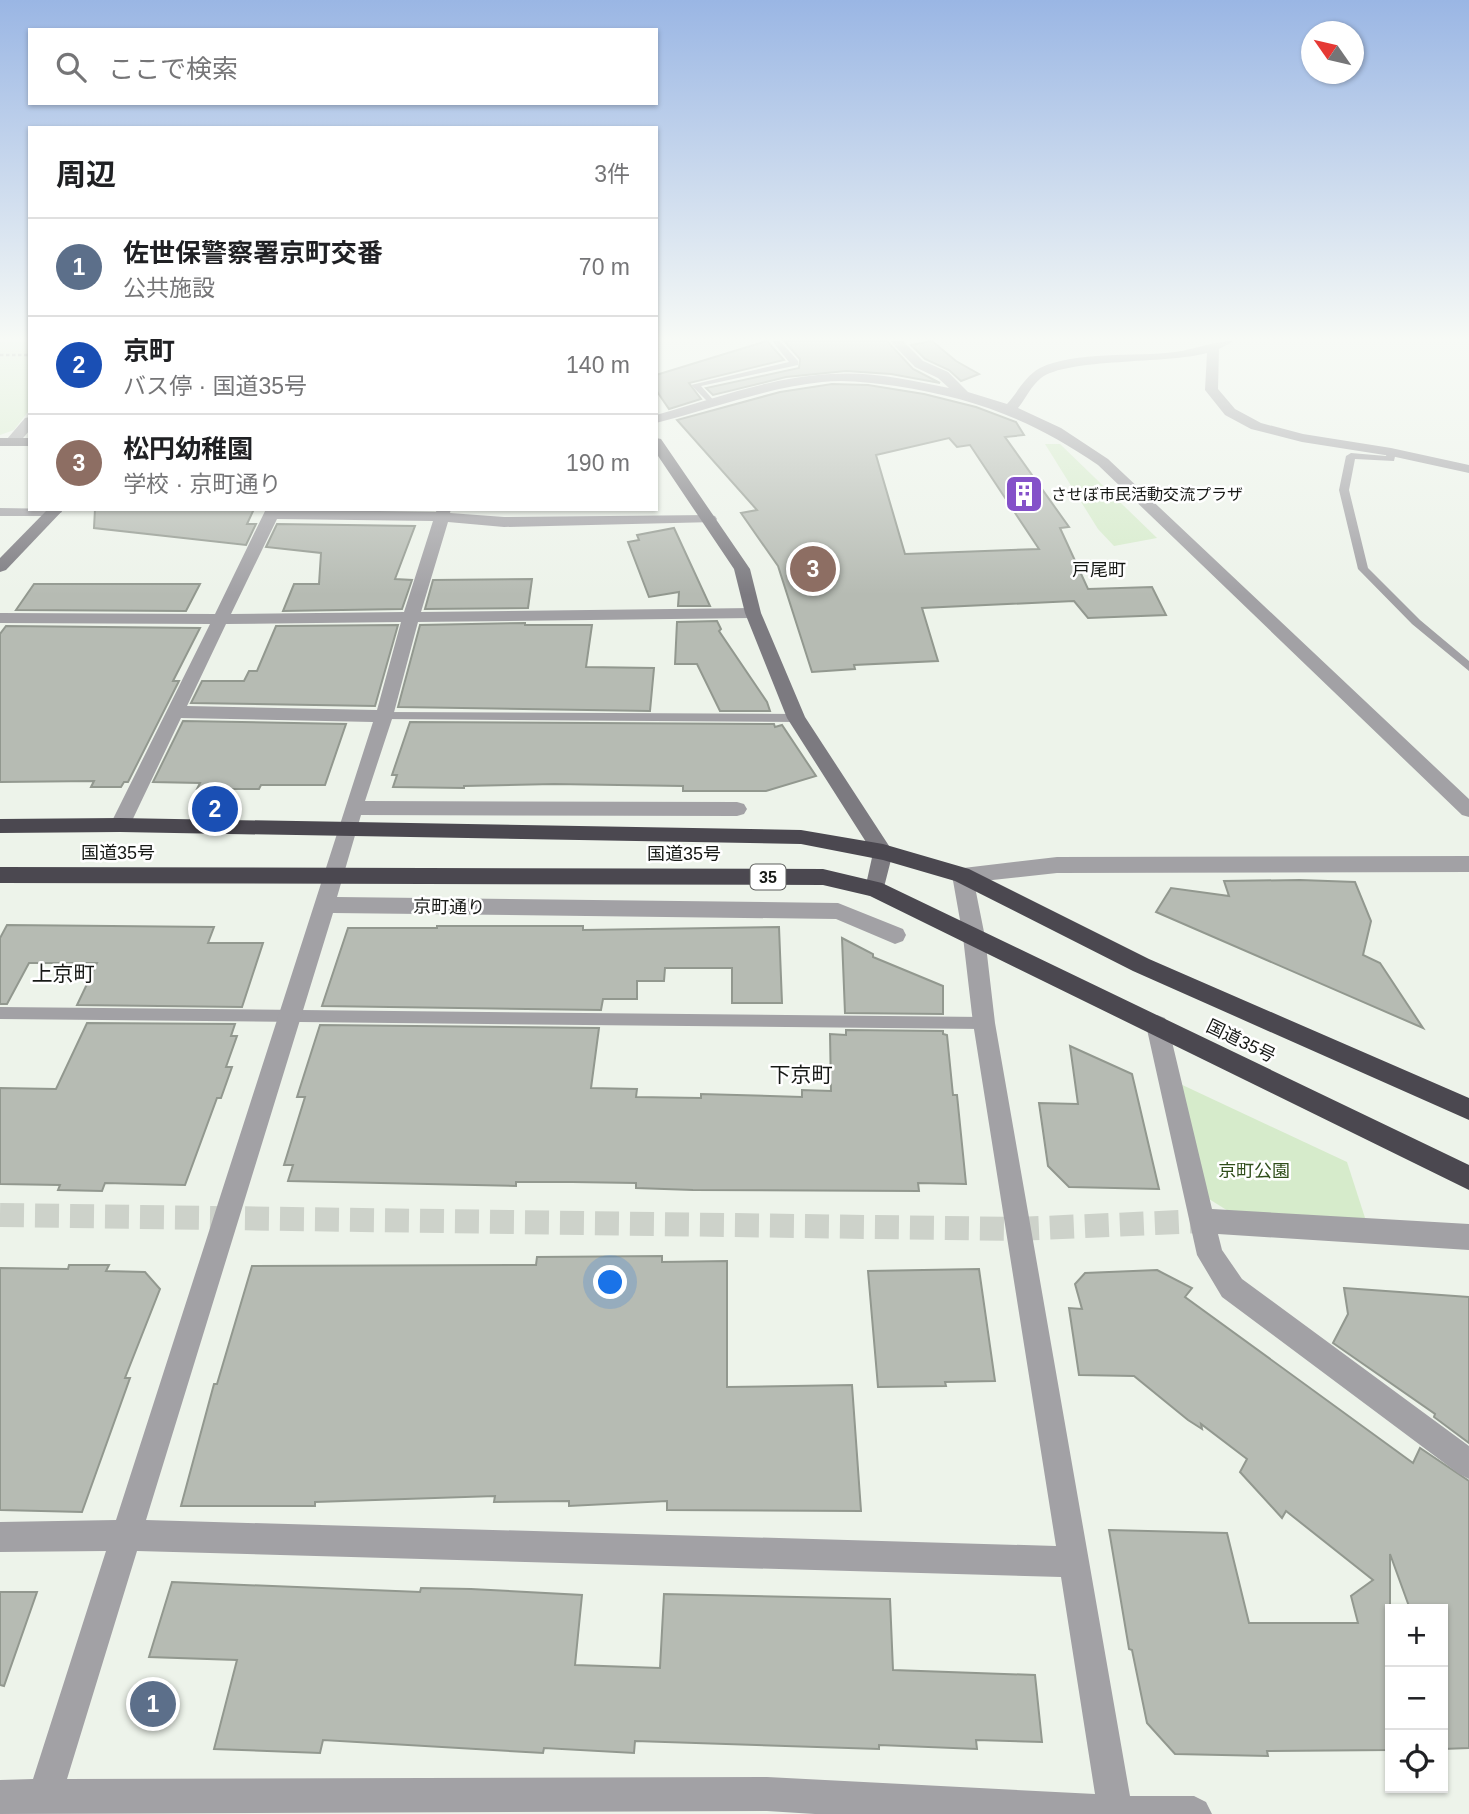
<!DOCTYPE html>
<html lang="ja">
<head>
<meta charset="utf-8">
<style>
  body { margin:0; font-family:Arial,"Noto Sans JP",sans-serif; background:#f2f2f2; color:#202124 }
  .controls { position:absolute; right:21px; bottom:21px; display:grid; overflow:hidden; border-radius:0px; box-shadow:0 2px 5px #0004 }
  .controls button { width:63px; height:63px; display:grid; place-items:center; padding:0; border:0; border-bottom:2px solid #e0e0e0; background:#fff; color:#202124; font:35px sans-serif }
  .compass { position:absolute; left:1301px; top:21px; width:63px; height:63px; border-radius:50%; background:#fff; box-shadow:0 2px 5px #0004; rotate:304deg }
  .you { position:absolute; left:611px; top:1283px; width:24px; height:24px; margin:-18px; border:5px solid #fff; border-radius:50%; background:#1a73e8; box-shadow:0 0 0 10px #1a73e833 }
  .badge { display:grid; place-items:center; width:46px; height:46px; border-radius:50%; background:#111827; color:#fff; font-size:23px; font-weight:700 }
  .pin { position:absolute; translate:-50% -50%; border:4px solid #fff; box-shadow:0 2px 7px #0006 }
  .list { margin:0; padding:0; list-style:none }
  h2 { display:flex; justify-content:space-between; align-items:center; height:91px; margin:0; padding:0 28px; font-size:30px }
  h2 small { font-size:23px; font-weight:400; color:#757577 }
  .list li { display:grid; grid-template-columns:46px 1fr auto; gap:21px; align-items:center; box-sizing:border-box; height:98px; padding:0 28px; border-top:2px solid #e0e0e0 }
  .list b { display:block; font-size:26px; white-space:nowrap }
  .list p { margin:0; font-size:23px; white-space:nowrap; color:#757577 }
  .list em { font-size:23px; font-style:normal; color:#757577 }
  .icon { flex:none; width:38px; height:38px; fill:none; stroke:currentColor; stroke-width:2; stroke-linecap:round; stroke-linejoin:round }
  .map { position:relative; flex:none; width:1469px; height:1814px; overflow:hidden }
  .search { position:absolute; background:#fff; box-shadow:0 2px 5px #0004; left:28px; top:28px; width:630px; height:77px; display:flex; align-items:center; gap:18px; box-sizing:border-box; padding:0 24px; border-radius:0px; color:#757577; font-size:26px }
  .panel { position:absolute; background:#fff; box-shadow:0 2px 5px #0004; left:28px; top:126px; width:630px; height:385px; border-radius:0px }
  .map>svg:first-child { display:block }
  .green { fill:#d6ebcb }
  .building { fill:#b6bbb3; stroke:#92988f; stroke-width:2; fill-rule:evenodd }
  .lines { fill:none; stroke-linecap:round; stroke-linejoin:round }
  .street-tunnel { stroke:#cdd2ca; stroke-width:24; stroke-dasharray:24 11; stroke-linecap:butt }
  .path { stroke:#8b8f89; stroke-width:2.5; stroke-dasharray:3.5 2.5; stroke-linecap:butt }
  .lane { fill:#a2a1a5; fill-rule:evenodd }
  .street { fill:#a2a1a5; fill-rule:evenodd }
  .secondary { fill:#7c7a80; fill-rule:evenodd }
  .highway { fill:#4b4850; fill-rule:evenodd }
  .labels { text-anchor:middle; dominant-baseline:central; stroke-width:5; stroke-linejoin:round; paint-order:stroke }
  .far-poi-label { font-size:16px; fill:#171916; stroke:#fff; text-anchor:start }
  .shield { fill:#fff; stroke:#5d5e5c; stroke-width:2 }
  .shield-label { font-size:16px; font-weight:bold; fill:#171916 }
  .far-quarter-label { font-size:18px; fill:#171916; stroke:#fff }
  .street-label { font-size:18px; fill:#171916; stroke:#fff }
  .park-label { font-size:18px; fill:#304e1b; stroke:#fff }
  .quarter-label { font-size:21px; fill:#171916; stroke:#fff }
</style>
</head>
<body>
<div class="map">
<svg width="1469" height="1814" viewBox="0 0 1469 1814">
  <rect width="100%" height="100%" fill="#edf3ea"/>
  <g class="green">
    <polygon points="0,341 30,341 30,409 14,430 0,435"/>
    <polygon points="1045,444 1060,444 1157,538 1114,546 1098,529"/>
    <polygon points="1176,1082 1347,1162 1367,1224 1233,1214 1209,1199"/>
  </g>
  <g class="building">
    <polygon points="767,341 784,360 689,383 701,399 669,409 656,390 656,375"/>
    <polygon points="784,341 887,341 913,369 940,383 891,374 846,371 786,377 713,395 706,388 799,368 800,359"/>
    <polygon points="932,341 956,361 979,374 961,381 949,370 925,359 911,345"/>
    <path d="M832,384L868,385L924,394L976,407L1016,422L1024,435L1005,437L1069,527L1060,528L1088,589L1152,587L1166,615L1088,618L1074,601L922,608L938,661L854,665L855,669L812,672L778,566L741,513L757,510L677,420L780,392ZM949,438L957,447L970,445L1039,549L905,554L876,455Z"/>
    <polygon points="95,509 254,509 247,524 256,524 246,545 94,528"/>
    <polygon points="277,524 415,526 395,579 412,580 402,609 283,611 294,584 319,584 321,553 266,547"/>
    <polygon points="674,528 710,606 678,606 679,592 649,597 628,542 639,540 637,535"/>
    <polygon points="532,579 528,608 425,609 433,580"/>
    <polygon points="34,584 200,584 186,611 16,610"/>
    <polygon points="717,621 721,629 719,631 767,702 770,711 720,711 697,664 675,664 677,622"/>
    <polygon points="525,623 525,625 592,625 586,667 654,668 650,711 398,707 420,625"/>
    <polygon points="398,625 375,706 191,703 202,681 244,681 249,671 257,671 276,626"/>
    <polygon points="6,626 200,628 173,681 179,681 128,782 124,782 121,787 91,787 94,781 0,782 0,634"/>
    <polygon points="183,721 346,724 325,785 261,785 259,789 197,789 200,783 153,782"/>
    <polygon points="410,722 774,724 775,727 782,725 816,776 766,791 683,791 683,786 554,784 464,786 464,788 393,787 397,775 392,775"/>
    <polygon points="1300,880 1355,882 1371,921 1363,955 1380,963 1423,1028 1156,912 1171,888 1229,896 1224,881"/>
    <polygon points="7,925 214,927 208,943 263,943 242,1007 77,1005 97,963 29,963 7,1004 0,1004 0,938"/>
    <polygon points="437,926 583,926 583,930 779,927 782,1003 732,1003 732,968 665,968 664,981 637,981 637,999 603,999 601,1010 322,1006 348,928 437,928"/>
    <polygon points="842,938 873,954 873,957 943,986 943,1014 845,1013"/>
    <polygon points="87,1023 235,1024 231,1036 237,1036 226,1067 232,1067 221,1098 217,1098 185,1185 105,1183 102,1191 58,1190 60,1185 0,1184 0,1088 56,1089"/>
    <polygon points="320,1025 599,1028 591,1088 637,1089 636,1097 701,1098 701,1094 802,1097 802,1090 831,1091 830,1034 846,1035 846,1030 943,1031 943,1034 947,1035 953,1095 957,1095 966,1184 918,1183 919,1191 693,1190 636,1188 636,1183 572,1182 516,1182 516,1186 288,1181 293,1165 284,1165 305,1097 297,1097"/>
    <polygon points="1070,1046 1132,1074 1159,1189 1069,1187 1048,1166 1039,1103 1078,1104"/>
    <polygon points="662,1256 662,1262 727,1261 727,1387 852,1385 861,1511 667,1510 667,1501 569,1506 569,1501 494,1502 495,1496 315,1502 315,1506 181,1506 214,1384 217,1384 252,1266 536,1265 537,1257"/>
    <polygon points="69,1265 109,1265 106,1271 145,1272 160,1289 125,1378 130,1378 82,1512 0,1510 0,1268 68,1269"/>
    <polygon points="979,1269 995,1381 945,1382 946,1386 878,1387 868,1271"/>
    <polygon points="1157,1270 1192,1288 1185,1297 1413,1463 1420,1448 1469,1481 1469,1748 1443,1749 1443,1609 1410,1609 1390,1554 1390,1750 1267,1751 1268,1756 1175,1754 1147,1723 1132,1650 1129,1649 1109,1530 1227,1533 1249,1623 1358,1623 1351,1596 1373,1580 1286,1511 1282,1518 1240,1472 1247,1459 1201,1424 1202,1429 1188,1420 1134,1376 1079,1375 1069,1308 1082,1309 1075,1284 1085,1273"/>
    <polygon points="1344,1288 1469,1297 1469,1443 1434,1417 1435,1414 1333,1343 1348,1314"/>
    <polygon points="172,1582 420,1592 421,1588 471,1589 582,1595 575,1665 660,1668 664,1594 890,1599 893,1670 1035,1675 1042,1742 976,1740 977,1749 879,1745 879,1749 635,1741 634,1753 544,1748 543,1753 323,1740 320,1753 214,1749 237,1660 149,1657"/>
    <polygon points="0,1592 37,1592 4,1686 0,1685"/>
  </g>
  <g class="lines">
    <polyline class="street-tunnel" points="0,1215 1018,1229 1204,1221"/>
    <polyline class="path" points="0,355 30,355"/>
    <g class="lane">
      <polygon points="772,341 780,341 798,361 798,365 701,386 716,403 712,406 691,385 789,362"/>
      <polygon points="1388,450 1396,452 1394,461 1355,459 1349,490 1368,568 1420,620 1469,661 1469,671 1412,624 1358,569 1339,490 1346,456 1351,453 1386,456"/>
      <polygon points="384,712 796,714 802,718 796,722 380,719 378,716 380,713"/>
      <polygon points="0,1007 984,1017 989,1018 992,1023 989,1028 984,1029 0,1019"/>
    </g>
    <g class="street">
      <path d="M890,341H903L923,361L948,372L968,392L1007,404C1018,392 1025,376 1040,368C1074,351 1137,357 1175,352C1196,349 1214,341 1234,341L1219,349L1218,389L1235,409L1261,423L1303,434L1391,448L1469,465V473L1391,456L1302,442L1251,429L1225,415L1205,390L1207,353C1167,364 1067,358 1041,378C1031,386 1026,398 1018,408L1061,428L1108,459L1469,799V817L1462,815L1098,465C1033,420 974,398 896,386C872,383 847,379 822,382C765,388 711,409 656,423V415C713,399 771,377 831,374C870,371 911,380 949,388L938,378L915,367Z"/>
      <polygon points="30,417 30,430 17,445 7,445 7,439 25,418"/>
      <polygon points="0,508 61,509 62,512 55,516 0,516"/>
      <path d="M266,509L436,512L437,509H451L450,513L504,517L710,515L715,516L717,519L715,522L504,527L448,522L421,612L753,608L761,613L753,618L418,622L393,716L365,801L737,802L744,804L747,809L744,814L737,816L361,815L337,897L838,903L903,929L906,935L903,941L895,944L836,919L333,913L146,1520L1056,1546L973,1023L963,937L952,875L955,869L1057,857L1469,856V872L1057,873L974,882L985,937L995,1023L1130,1796H1194L1206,1802L1212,1814H815L767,1811L0,1814V1780L33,1779L106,1551L0,1552V1522L116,1520L373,722L181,718L130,825L127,830L120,832L113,830L110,825L210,624L0,623V613L215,614ZM277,519L433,521L404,612L231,614ZM401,622L377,710L187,706L226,624ZM137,1551L1061,1577L1095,1794L767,1777L67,1779Z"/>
      <polygon points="1157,1015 1165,1018 1168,1025 1212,1209 1469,1224 1469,1250 1218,1234 1222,1250 1242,1279 1469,1446 1469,1479 1459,1474 1222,1297 1197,1255 1146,1025 1149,1018"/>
    </g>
    <g class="secondary">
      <rect x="0" y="438" width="30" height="8"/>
      <polygon points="656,438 661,439 750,569 761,613 805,717 893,852 882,895 875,897 868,895 865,889 873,853 787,718 745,613 734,569 656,453"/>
      <polygon points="48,509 64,509 6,570 0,572 0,558"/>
    </g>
    <g class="highway">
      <polygon points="120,818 801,830 883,844 969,869 1149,959 1469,1098 1469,1120 1133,971 955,881 883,860 801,844 120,832 0,833 0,819"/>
      <polygon points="0,867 823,869 882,883 1469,1165 1469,1190 870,896 823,885 0,883"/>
    </g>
  </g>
  <linearGradient id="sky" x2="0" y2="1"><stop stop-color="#9ab6e4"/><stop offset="0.57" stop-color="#f7faf6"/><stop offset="1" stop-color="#f7faf6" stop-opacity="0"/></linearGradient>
  <rect width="1469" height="595" fill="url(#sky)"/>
  <defs>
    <symbol id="building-square" viewBox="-11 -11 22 22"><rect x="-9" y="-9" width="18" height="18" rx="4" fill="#8451c9" stroke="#fff"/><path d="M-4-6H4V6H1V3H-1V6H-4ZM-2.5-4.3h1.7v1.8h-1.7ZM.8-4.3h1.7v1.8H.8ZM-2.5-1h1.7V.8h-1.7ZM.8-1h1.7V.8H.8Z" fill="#fff"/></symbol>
  </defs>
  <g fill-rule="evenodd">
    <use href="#building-square" x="1002" y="472" width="44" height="44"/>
  </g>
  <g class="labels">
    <g class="far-poi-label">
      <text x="1051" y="494">させぼ市民活動交流プラザ</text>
    </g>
    <rect class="shield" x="750.5" y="864.5" width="35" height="25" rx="5"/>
    <g class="shield-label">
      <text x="768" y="877">35</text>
    </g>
    <g class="far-quarter-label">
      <text x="1099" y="570">戸尾町</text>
    </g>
    <g class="street-label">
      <text x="118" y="853">国道35号</text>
      <text x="684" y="854">国道35号</text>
      <text transform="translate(449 907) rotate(1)">京町通り</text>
      <text transform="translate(1241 1041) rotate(26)">国道35号</text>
    </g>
    <g class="park-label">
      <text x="1254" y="1171">京町公園</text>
    </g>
    <g class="quarter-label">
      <text x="63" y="973">上京町</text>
      <text x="801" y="1074">下京町</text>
    </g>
  </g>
</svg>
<div class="controls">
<button>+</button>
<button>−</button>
<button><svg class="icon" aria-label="locate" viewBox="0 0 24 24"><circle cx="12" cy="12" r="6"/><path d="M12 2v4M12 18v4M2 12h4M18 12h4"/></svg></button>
</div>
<svg class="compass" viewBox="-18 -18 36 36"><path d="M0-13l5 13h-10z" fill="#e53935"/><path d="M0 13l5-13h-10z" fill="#757577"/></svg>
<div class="you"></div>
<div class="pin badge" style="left:153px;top:1704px;background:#5c6f8a">1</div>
<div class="pin badge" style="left:215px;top:809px;background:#1a4fb4">2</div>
<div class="pin badge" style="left:813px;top:569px;background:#8d6e63">3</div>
<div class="search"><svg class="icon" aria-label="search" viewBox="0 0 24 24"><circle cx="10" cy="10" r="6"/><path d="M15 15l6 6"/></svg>ここで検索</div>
<section class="panel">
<h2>周辺<small>3件</small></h2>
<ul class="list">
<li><span class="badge" style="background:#5c6f8a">1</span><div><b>佐世保警察署京町交番</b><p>公共施設</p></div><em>70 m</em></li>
<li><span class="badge" style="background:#1a4fb4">2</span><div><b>京町</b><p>バス停 · 国道35号</p></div><em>140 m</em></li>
<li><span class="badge" style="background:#8d6e63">3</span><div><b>松円幼稚園</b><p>学校 · 京町通り</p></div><em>190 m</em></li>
</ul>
</section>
</div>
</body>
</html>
